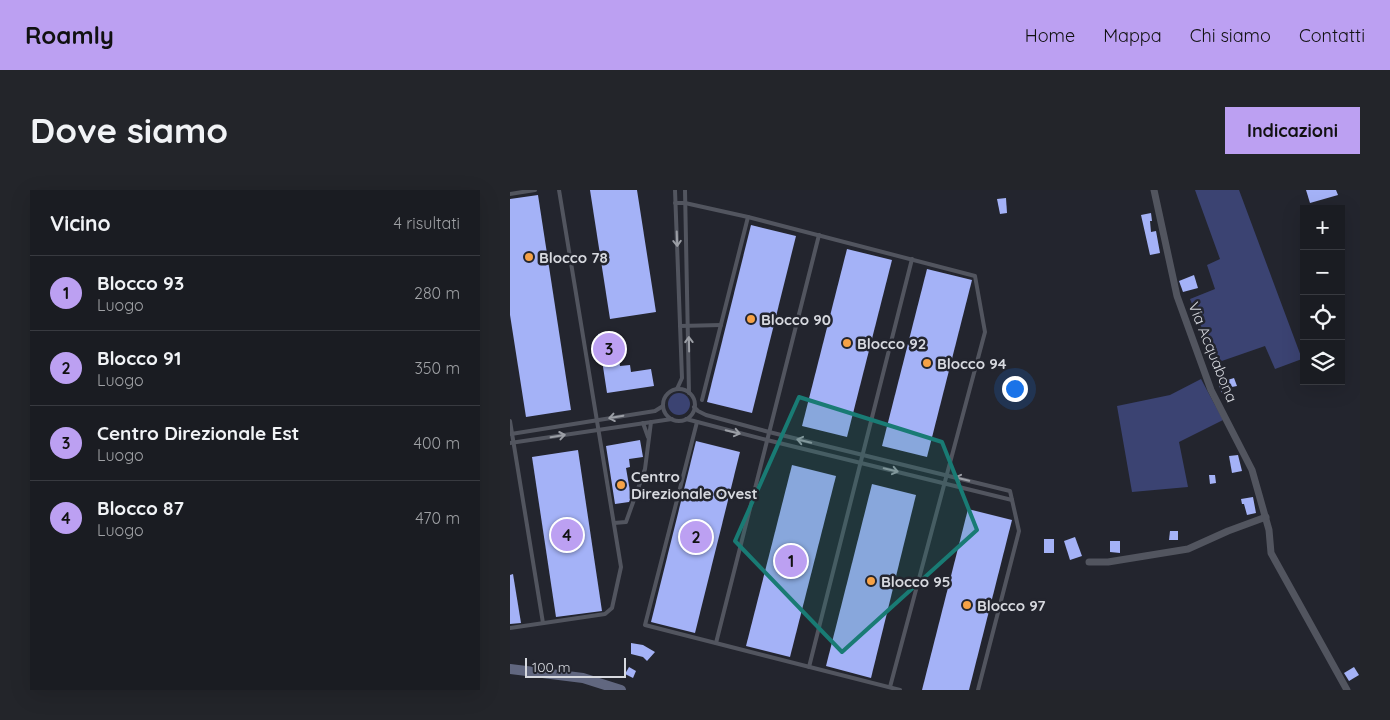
<!DOCTYPE html>
<html lang="it">
<head>
<meta charset="utf-8">
<style>
  body { margin:0; font-family:Quicksand,sans-serif; background:#23252a; color:#f1f3f6 }
  .controls { position:absolute; right:15px; top:15px; display:grid; overflow:hidden; border-radius:0px; box-shadow:0 5px 20px #0002 }
  .controls button { width:45px; height:45px; display:grid; place-items:center; padding:0; border:0; border-bottom:1px solid #383a40; background:#1a1c22; color:#f1f3f6; font:25px sans-serif }
  .scale { position:absolute; left:15px; bottom:12px; width:101px; box-sizing:border-box; padding-left:5px; border:2px solid #d7d9df; border-top:0; font-size:14px; line-height:18px; white-space:nowrap; color:#d7d9df; -webkit-text-stroke:4px #23252e; paint-order:stroke }
  .you { position:absolute; left:504px; top:198px; width:18px; height:18px; margin:-12px; border:4px solid #fff; border-radius:50%; background:#1a73e8; box-shadow:0 0 0 8px #1a73e833 }
  .badge { display:grid; place-items:center; width:32px; height:32px; border-radius:50%; background:#bca0f2; color:#111; font-size:16px; font-weight:700 }
  .pin { position:absolute; translate:-50% -50%; border:2px solid #fff; box-shadow:0 1px 5px #0006 }
  .list { margin:0; padding:0; list-style:none }
  h2 { display:flex; justify-content:space-between; align-items:center; height:65px; margin:0; padding:0 20px; font-size:21px }
  h2 small { font-size:16px; font-weight:400; color:#9fa1a5 }
  .list li { display:grid; grid-template-columns:32px 1fr auto; gap:15px; align-items:center; box-sizing:border-box; height:75px; padding:0 20px; border-top:1px solid #383a40 }
  .list b { display:block; font-size:19px; white-space:nowrap }
  .list p { margin:0; font-size:16px; white-space:nowrap; color:#9fa1a5 }
  .list em { font-size:16px; font-style:normal; color:#9fa1a5 }
  .icon { flex:none; width:28px; height:28px; fill:none; stroke:currentColor; stroke-width:2; stroke-linecap:round; stroke-linejoin:round }
  .map { position:relative; flex:none; width:850px; height:500px; overflow:hidden; border-radius:0px }
  header { display:flex; align-items:center; gap:30px; box-sizing:border-box; height:70px; padding:0 25px; background:#bca0f2; color:#111 }
  header strong { font-size:24px }
  nav { display:flex; gap:28px; margin-inline-start:auto; font-size:18px }
  .intro { display:flex; align-items:center; justify-content:space-between; box-sizing:border-box; height:120px; padding:0 30px }
  h1 { margin:0; font-size:35px }
  .button { padding:12px 22px; border-radius:0px; background:#bca0f2; color:#111; font-size:18px; font-weight:700 }
  main { display:flex; gap:30px; padding:0 30px }
  aside { flex:1; background:#1a1c22; border-radius:0px; box-shadow:0 5px 20px #0002 }
  .map>svg:first-child { display:block }
  .green { fill:#3b4372 }
  .building { fill:#a4b2f7 }
  .lines { fill:none; stroke-linecap:round; stroke-linejoin:round }
  .service { stroke:#52555f; stroke-width:4 }
  .minor { stroke:#52555f; stroke-width:7 }
  .secondary { stroke:#616780; stroke-width:10 }
  .oneway { stroke:#9b9ea5 }
  .marked { fill:#197b74; fill-opacity:0.2; stroke:#197b74; stroke-width:4; stroke-linejoin:round }
  .poi-dot { fill:#f6a247; stroke:#23252e; stroke-width:2 }
  .labels { text-anchor:middle; dominant-baseline:central; stroke-width:5; stroke-linejoin:round; paint-order:stroke }
  .poi-label { font-size:15px; font-weight:bold; fill:#d7d9df; stroke:#23252e; text-anchor:start }
  .street-label { font-size:15px; fill:#d7d9df; stroke:#23252e }
</style>
</head>
<body>
<header>
<strong>Roamly</strong>
<nav><a>Home</a><a>Mappa</a><a>Chi siamo</a><a>Contatti</a></nav>
</header>
<div class="intro"><h1>Dove siamo</h1><a class="button">Indicazioni</a></div>
<main>
<aside>
<h2>Vicino<small>4 risultati</small></h2>
<ul class="list">
<li><span class="badge">1</span><div><b>Blocco 93</b><p>Luogo</p></div><em>280 m</em></li>
<li><span class="badge">2</span><div><b>Blocco 91</b><p>Luogo</p></div><em>350 m</em></li>
<li><span class="badge">3</span><div><b>Centro Direzionale Est</b><p>Luogo</p></div><em>400 m</em></li>
<li><span class="badge">4</span><div><b>Blocco 87</b><p>Luogo</p></div><em>470 m</em></li>
</ul>
</aside>
<div class="map">
<svg width="850" height="500" viewBox="0 0 850 500">
  <rect width="100%" height="100%" fill="#23252e"/>
  <g class="green">
    <polygon points="685,0 729,0 792,169 765,179 755,156 706,173 680,109 705,99 697,75 710,69"/>
    <polygon points="691,189 713,230 669,252 678,297 622,302 607,216 660,205"/>
    <circle cx="169" cy="214" r="11"/>
  </g>
  <g class="building">
    <polygon points="80,0 127,0 146,122 100,129"/>
    <polygon points="796,0 826,0 828,5 800,13"/>
    <polygon points="28,5 61,220 16,227 0,125 0,9"/>
    <polygon points="496,8 497,23 490,24 487,9"/>
    <polygon points="641,23 642,31 640,31 641,42 646,41 650,63 640,65 631,25"/>
    <polygon points="241,35 286,46 242,223 197,212"/>
    <polygon points="337,59 382,70 337,247 292,236"/>
    <polygon points="417,79 462,90 417,267 372,256"/>
    <polygon points="684,85 688,98 673,102 669,91"/>
    <polygon points="104,142 110,176 120,175 121,182 141,179 144,196 97,203 88,144"/>
    <polygon points="724,188 727,196 722,197 722,200 712,203 708,193"/>
    <polygon points="130,250 133,267 119,269 120,277 116,278 121,307 119,312 105,314 96,256"/>
    <polygon points="186,251 230,262 185,443 141,432"/>
    <polygon points="68,260 92,421 46,427 22,267"/>
    <polygon points="728,265 732,281 722,283 719,266"/>
    <polygon points="282,275 326,286 280,467 236,456"/>
    <polygon points="699,285 705,285 706,293 700,294"/>
    <polygon points="362,294 406,305 361,488 316,476"/>
    <polygon points="743,307 746,323 737,325 734,314 732,314 731,309"/>
    <polygon points="458,319 502,330 459,500 412,500"/>
    <polygon points="660,341 668,341 668,350 659,350"/>
    <polygon points="565,347 572,366 560,370 554,351"/>
    <rect x="534" y="349" width="10" height="14"/>
    <polygon points="600,351 610,351 610,363 600,362"/>
    <polygon points="3,384 11,433 0,434 0,385"/>
    <polygon points="121,453 133,455 145,462 137,471 133,467 121,464"/>
    <polygon points="119,477 126,481 123,488 115,484"/>
    <polygon points="844,477 849,485 839,491 834,483"/>
  </g>
  <g class="lines">
    <g class="service">
      <polyline points="165,0 172,188 167,199"/>
      <polyline points="175,0 179,203"/>
      <polyline points="0,4 25,0"/>
      <polyline points="165,13 175,13 238,27 465,86 475,142 380,497"/>
      <polyline points="170,136 211,135"/>
      <circle cx="169" cy="215" r="16"/>
      <polyline points="192,210 238,27"/>
      <polyline points="184,217 188,221 196,225 259,242 500,301 509,341 468,500"/>
      <polyline points="176,229 257,250 502,310"/>
      <polyline points="0,231 33,433"/>
      <polyline points="187,232 135,435 390,500"/>
      <polyline points="133,233 138,247"/>
      <polyline points="1,244 145,221 153,216"/>
      <polyline points="0,253 162,229"/>
      <polyline points="104,333 116,332 135,279 141,232"/>
      <polyline points="0,438 95,424 102,418 111,377 49,0"/>
      <polyline points="206,453 309,45"/>
      <polyline points="299,477 402,69"/>
    </g>
    <g class="minor">
      <polyline points="644,0 667,106 701,200 742,280 759,340 761,363 837,500"/>
      <polyline points="579,372 598,372 678,359 718,341 756,327"/>
    </g>
    <polyline class="secondary" points="0,479 73,488 111,500"/>
  </g>
  <defs><path id="oneway-shaft" d="M-6 0H5M1.5-3L5.5 0L1.5 3" fill="none" stroke-width="1.6" stroke-linecap="round" stroke-linejoin="round" transform="scale(1.25)"/></defs>
  <g class="oneway">
    <use href="#oneway-shaft" transform="translate(167 49) rotate(88)"/>
    <use href="#oneway-shaft" transform="translate(179 154) rotate(-91)"/>
    <use href="#oneway-shaft" transform="translate(106 227) rotate(170)"/>
    <use href="#oneway-shaft" transform="translate(223 242) rotate(14)"/>
    <use href="#oneway-shaft" transform="translate(48 246) rotate(-9)"/>
    <use href="#oneway-shaft" transform="translate(294 251) rotate(-166)"/>
    <use href="#oneway-shaft" transform="translate(381 280) rotate(14)"/>
    <use href="#oneway-shaft" transform="translate(452 289) rotate(-166)"/>
  </g>
  <path class="marked" d="M289,207L432,252L467,340L332,462L225,351Z"/>
  <g class="poi-dot">
    <circle cx="19" cy="67" r="5"/>
    <circle cx="241" cy="129" r="5"/>
    <circle cx="337" cy="153" r="5"/>
    <circle cx="417" cy="173" r="5"/>
    <circle cx="111" cy="295" r="5"/>
    <circle cx="361" cy="391" r="5"/>
    <circle cx="457" cy="415" r="5"/>
  </g>
  <g class="labels">
    <g class="poi-label">
      <text x="29" y="67">Blocco 78</text>
      <text x="251" y="129">Blocco 90</text>
      <text x="347" y="153">Blocco 92</text>
      <text x="427" y="173">Blocco 94</text>
      <text x="121" y="286">Centro<tspan x="121" dy="17">Direzionale Ovest</tspan></text>
      <text x="371" y="391">Blocco 95</text>
      <text x="467" y="415">Blocco 97</text>
    </g>
    <g class="street-label">
      <text transform="translate(703 162) rotate(68)">Via Acquabona</text>
    </g>
  </g>
</svg>
<div class="controls">
<button>+</button>
<button>−</button>
<button><svg class="icon" aria-label="locate" viewBox="0 0 24 24"><circle cx="12" cy="12" r="6"/><path d="M12 2v4M12 18v4M2 12h4M18 12h4"/></svg></button>
<button><svg class="icon" aria-label="layers" viewBox="0 0 24 24"><path d="M12 4l9 5-9 5-9-5zM3 14l9 5 9-5"/></svg></button>
</div>
<div class="scale">100 m</div>
<div class="you"></div>
<div class="pin badge" style="left:281px;top:371px">1</div>
<div class="pin badge" style="left:186px;top:347px">2</div>
<div class="pin badge" style="left:99px;top:159px">3</div>
<div class="pin badge" style="left:57px;top:345px">4</div>
</div>
</main>
</body>
</html>
